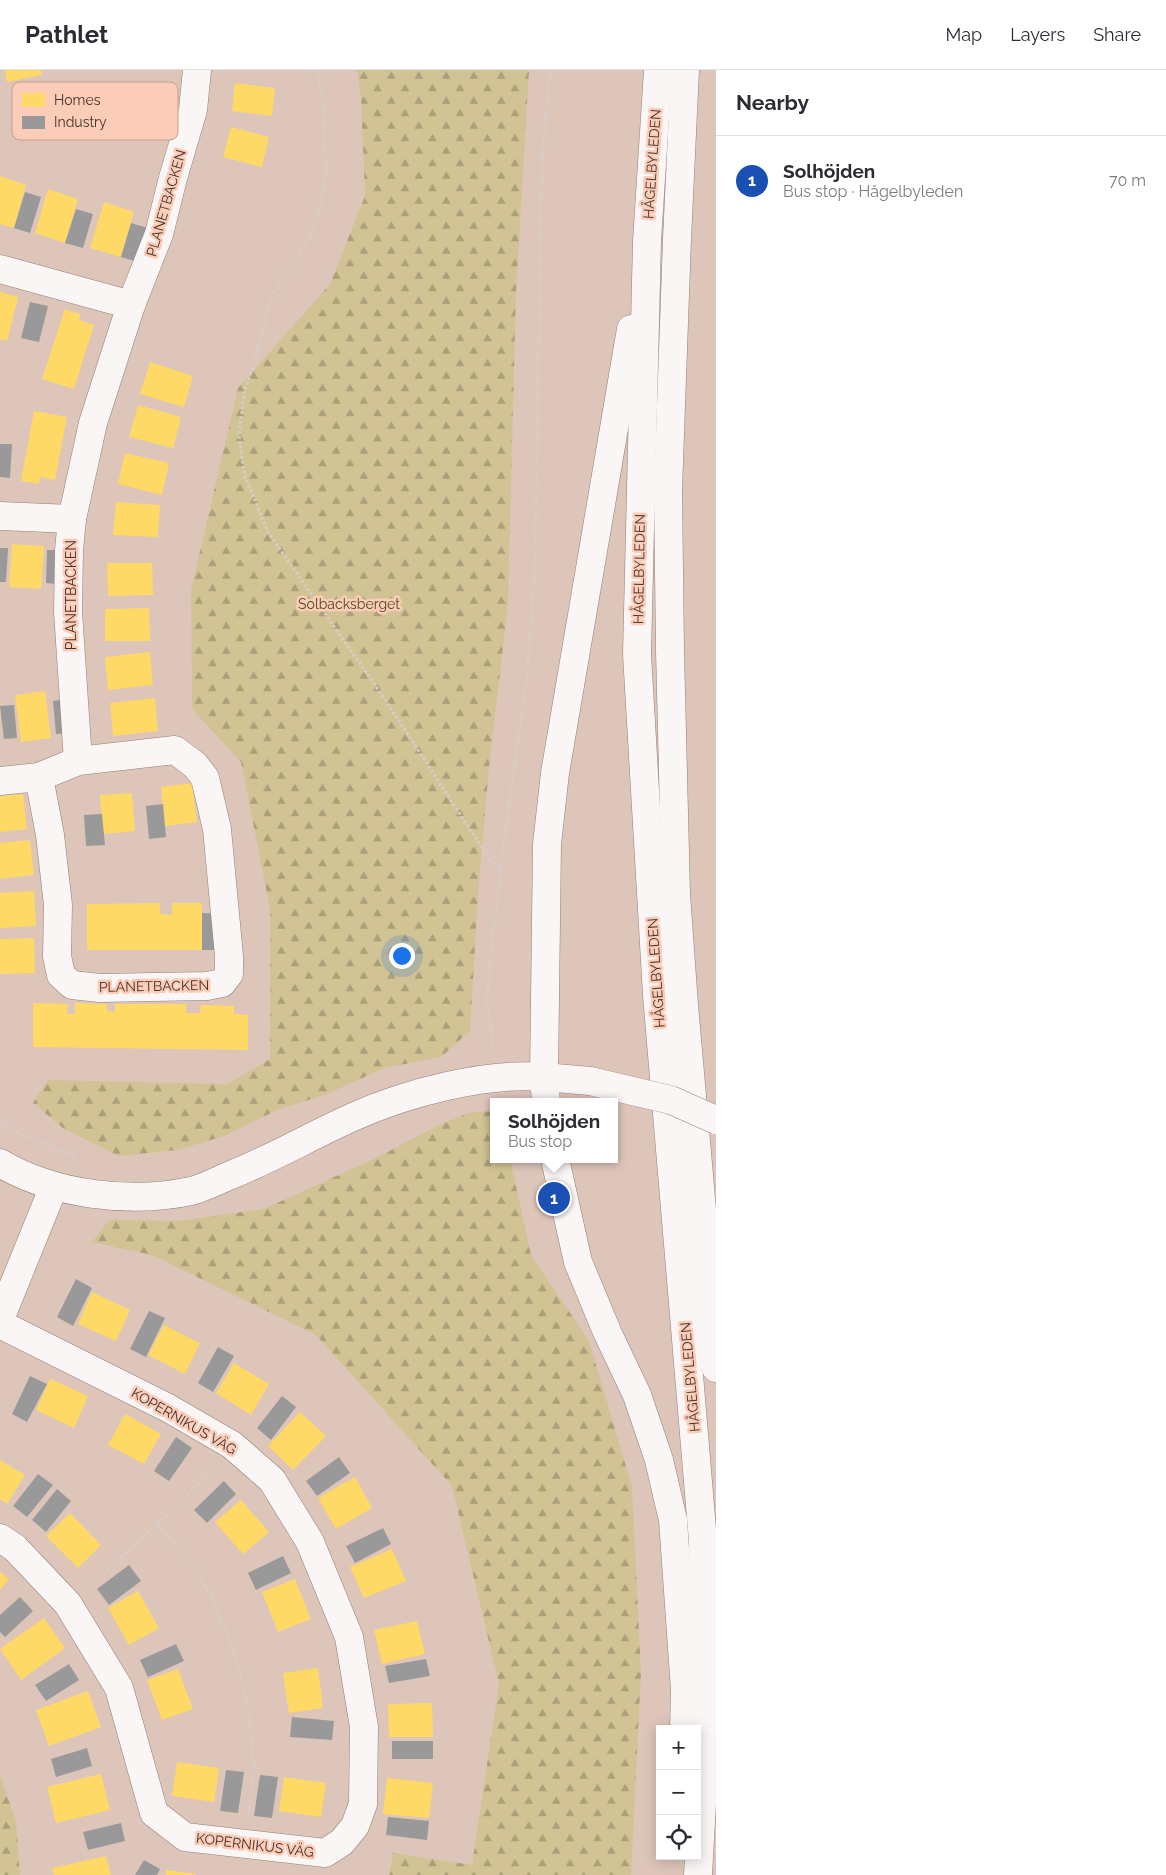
<!DOCTYPE html>
<html lang="en">
<head>
<meta charset="utf-8">
<style>
  body { margin:0; font-family:Raleway,sans-serif; background:#f2f2f3; color:#2b2b33 }
  .controls { position:absolute; right:15px; bottom:15px; display:grid; overflow:hidden; border-radius:0px; box-shadow:0 2px 12px #0003 }
  .controls button { width:45px; height:45px; display:grid; place-items:center; padding:0; border:0; border-bottom:1px solid #e1e1e2; background:#fff; color:#2b2b33; font:25px sans-serif }
  .you { position:absolute; left:401px; top:885px; width:18px; height:18px; margin:-12px; border:4px solid #fff; border-radius:50%; background:#1a73e8; box-shadow:0 0 0 8px #1a73e833 }
  .badge { display:grid; place-items:center; width:32px; height:32px; border-radius:50%; background:#b45309; color:#fff; font-size:16px; font-weight:700 }
  .pin { position:absolute; translate:-50% -50%; border:2px solid #fff; box-shadow:0 1px 5px #0006 }
  .popup { position:absolute; left:490px; top:1028px; width:128px; height:65px; box-sizing:border-box; display:grid; place-content:center; border-radius:0px; background:#fff; filter:drop-shadow(0 1px 4px #0005); font-size:16px; white-space:nowrap; color:#7c7c81 }
  .popup b { font-size:19px; color:#2b2b33 }
  .popup::after { content:''; position:absolute; left:50%; top:100%; margin-left:-10px; border:10px solid transparent; border-top-color:#fff }
  .list { margin:0; padding:0; list-style:none }
  h2 { display:flex; justify-content:space-between; align-items:center; height:65px; margin:0; padding:0 20px; font-size:21px }
  h2 small { font-size:16px; font-weight:400; color:#7c7c81 }
  .list li { display:grid; grid-template-columns:32px 1fr auto; gap:15px; align-items:center; box-sizing:border-box; height:90px; padding:0 20px; border-top:1px solid #e1e1e2 }
  .list b { display:block; font-size:19px; white-space:nowrap }
  .list p { margin:0; font-size:16px; white-space:nowrap; color:#7c7c81 }
  .list em { font-size:16px; font-style:normal; color:#7c7c81 }
  .icon { flex:none; width:28px; height:28px; fill:none; stroke:currentColor; stroke-width:2; stroke-linecap:round; stroke-linejoin:round }
  .map { position:relative; flex:none; width:716px; height:1805px; overflow:hidden }
  header { display:flex; align-items:center; gap:30px; box-sizing:border-box; height:70px; padding:0 25px; background:#fff; border-bottom:1px solid #e1e1e2 }
  header strong { font-size:24px }
  nav { display:flex; gap:28px; margin-inline-start:auto; font-size:18px }
  main { display:flex }
  aside { flex:1; background:#fff }
  .map>svg:first-child { display:block }
  .forest { fill:url(#forest-firs) }
  .homes { fill:#ffd966 }
  .industry { fill:#999 }
  .lines { fill:none; stroke-linecap:round; stroke-linejoin:round }
  .street-casing { stroke:#927f77; stroke-width:29 }
  .secondary-casing { stroke:#927f77; stroke-width:29 }
  .path { stroke:#d6ceca; stroke-width:3; stroke-dasharray:2.5 2.5; stroke-linecap:butt }
  .street { stroke:#faf6f5; stroke-width:28 }
  .secondary { stroke:#faf6f5; stroke-width:28 }
  .secondary-bridge-casing { stroke:#927f77; stroke-width:29; stroke-linecap:butt }
  .secondary-bridge { stroke:#faf6f5; stroke-width:28 }
  .labels { text-anchor:middle; dominant-baseline:central; stroke-width:5; stroke-linejoin:round; paint-order:stroke }
  .street-label { font-size:14px; fill:#45322a; stroke:#fbccb8 }
  .park-label { font-size:14px; fill:#514c20; stroke:#fbccb8 }
  .key { fill:#fbccb8; stroke:#c49e8d; stroke-width:1 }
  .key-label { font-size:14px; fill:#45322a }
</style>
</head>
<body>
<header>
<strong>Pathlet</strong>
<nav><a>Map</a><a>Layers</a><a>Share</a></nav>
</header>
<main>
<div class="map">
<svg width="716" height="1805" viewBox="0 0 716 1805">
  <defs>
    <pattern id="forest-firs" width="22" height="20" patternUnits="userSpaceOnUse" patternTransform="scale(1.25)"><rect width="22" height="20" fill="#d2c394"/><path d="M5 1l3.5 6h-7zM16 11l3.5 6h-7z" fill="#ac9f79"/></pattern>
  </defs>
  <rect width="100%" height="100%" fill="#dec5ba"/>
  <g class="forest">
    <polygon points="357,0 529,0 516,222 508,534 489,697 478,825 470,961 441,987 384,998 325,1025 279,1039 227,1065 178,1080 119,1086 64,1059 33,1033 48,1010 228,1014 270,989 270,839 241,692 192,639 191,520 238,318 330,214 365,126 361,27"/>
    <polygon points="494,1041 494,1089 510,1089 531,1185 589,1271 632,1417 641,1603 631,1805 389,1805 393,1783 472,1795 499,1614 452,1416 316,1265 152,1185 92,1172 109,1150 178,1151 264,1139 378,1087 433,1058 468,1043"/>
    <polygon points="0,1706 16,1751 20,1805 0,1805"/>
  </g>
  <g class="homes">
    <polygon points="5,0 41,0 42,5 7,12"/>
    <polygon points="235,13 275,18 272,46 232,41"/>
    <polygon points="231,57 269,67 262,97 223,87"/>
    <polygon points="0,106 26,115 14,158 0,154"/>
    <polygon points="48,119 78,129 65,173 35,163"/>
    <polygon points="104,132 134,142 121,187 90,178"/>
    <polygon points="0,222 18,227 7,271 0,269"/>
    <polygon points="65,239 80,244 79,250 94,255 74,319 42,309"/>
    <polygon points="150,292 193,306 184,337 140,324"/>
    <polygon points="138,335 181,347 173,378 129,367"/>
    <polygon points="34,341 67,347 55,410 40,407 39,414 21,411"/>
    <polygon points="125,383 169,393 162,425 118,414"/>
    <polygon points="116,432 160,435 158,467 113,465"/>
    <polygon points="12,474 44,476 41,519 9,517"/>
    <polygon points="107,493 152,493 153,525 108,526"/>
    <polygon points="149,538 150,571 105,571 105,539"/>
    <polygon points="150,582 153,615 108,620 105,587"/>
    <polygon points="45,621 51,668 21,672 15,625"/>
    <polygon points="155,628 158,661 113,666 110,633"/>
    <polygon points="192,713 197,752 165,756 161,717"/>
    <polygon points="132,723 135,761 103,764 100,725"/>
    <polygon points="23,724 27,759 0,762 0,726"/>
    <polygon points="30,770 34,805 0,809 0,773"/>
    <polygon points="34,821 36,856 0,858 0,823"/>
    <polygon points="160,833 160,844 172,845 172,833 202,833 202,880 87,880 87,834"/>
    <polygon points="34,868 35,903 0,904 0,869"/>
    <polygon points="33,933 68,934 67,944 75,944 75,933 107,934 107,941 115,942 115,934 186,934 186,943 200,943 201,935 234,936 234,944 248,945 248,980 33,977"/>
    <polygon points="92,1222 130,1240 116,1271 78,1254"/>
    <polygon points="164,1255 200,1273 185,1304 148,1285"/>
    <polygon points="234,1293 269,1314 251,1345 216,1323"/>
    <polygon points="50,1309 88,1326 74,1358 36,1340"/>
    <polygon points="300,1342 326,1366 293,1400 268,1376"/>
    <polygon points="125,1344 161,1364 144,1394 108,1375"/>
    <polygon points="0,1390 25,1405 7,1434 0,1429"/>
    <polygon points="355,1407 372,1438 336,1459 318,1428"/>
    <polygon points="241,1430 269,1462 243,1484 215,1452"/>
    <polygon points="70,1443 101,1475 78,1498 46,1466"/>
    <polygon points="392,1479 406,1511 364,1528 350,1497"/>
    <polygon points="0,1502 9,1509 0,1520"/>
    <polygon points="295,1509 311,1549 278,1562 262,1522"/>
    <polygon points="138,1521 159,1558 129,1575 108,1538"/>
    <polygon points="44,1548 65,1578 21,1610 0,1579"/>
    <polygon points="417,1551 425,1584 382,1594 374,1560"/>
    <polygon points="318,1598 323,1638 289,1643 283,1603"/>
    <polygon points="178,1599 193,1639 162,1650 147,1610"/>
    <polygon points="88,1621 101,1657 49,1676 36,1640"/>
    <polygon points="432,1633 433,1667 389,1667 388,1634"/>
    <polygon points="177,1692 219,1698 214,1732 172,1726"/>
    <polygon points="101,1704 110,1740 56,1753 47,1717"/>
    <polygon points="284,1707 326,1713 321,1747 279,1741"/>
    <polygon points="387,1708 433,1713 429,1748 383,1744"/>
    <polygon points="106,1786 111,1805 54,1805 52,1798"/>
    <polygon points="166,1800 196,1804 196,1805 166,1805"/>
  </g>
  <g class="industry">
    <polygon points="25,122 41,127 30,163 14,158"/>
    <polygon points="76,139 93,144 83,178 65,173"/>
    <polygon points="131,153 151,159 141,193 121,187"/>
    <polygon points="30,232 48,236 39,272 21,268"/>
    <polygon points="0,374 12,374 10,408 0,407"/>
    <polygon points="0,478 8,478 6,512 0,512"/>
    <polygon points="47,480 61,480 59,514 46,513"/>
    <polygon points="67,629 69,663 56,664 53,631"/>
    <polygon points="14,635 17,668 4,669 0,636"/>
    <polygon points="163,734 166,767 149,769 146,736"/>
    <polygon points="102,744 105,775 86,776 84,745"/>
    <polygon points="202,843 220,844 220,880 202,880"/>
    <polygon points="76,1209 92,1218 73,1256 57,1247"/>
    <polygon points="149,1241 165,1248 146,1287 130,1279"/>
    <polygon points="218,1277 234,1286 213,1322 198,1313"/>
    <polygon points="30,1306 47,1314 27,1352 12,1344"/>
    <polygon points="282,1326 296,1337 271,1370 257,1358"/>
    <polygon points="176,1367 192,1378 169,1411 154,1401"/>
    <polygon points="339,1387 350,1403 317,1426 306,1411"/>
    <polygon points="38,1404 53,1415 27,1447 13,1436"/>
    <polygon points="224,1411 236,1424 207,1453 194,1440"/>
    <polygon points="57,1419 71,1431 46,1462 32,1450"/>
    <polygon points="383,1458 391,1474 355,1493 346,1476"/>
    <polygon points="283,1486 291,1503 256,1520 248,1503"/>
    <polygon points="129,1495 141,1511 109,1535 97,1519"/>
    <polygon points="20,1527 33,1541 5,1567 0,1562 0,1545"/>
    <polygon points="176,1574 184,1591 148,1607 140,1590"/>
    <polygon points="426,1589 430,1606 389,1613 385,1596"/>
    <polygon points="69,1594 79,1610 46,1631 35,1615"/>
    <polygon points="292,1647 334,1651 332,1670 290,1667"/>
    <rect x="392" y="1671" width="41" height="18"/>
    <polygon points="87,1678 92,1696 56,1707 51,1689"/>
    <polygon points="226,1700 244,1702 238,1743 220,1741"/>
    <polygon points="260,1705 278,1707 272,1748 254,1746"/>
    <polygon points="388,1747 429,1751 427,1770 386,1765"/>
    <polygon points="121,1753 125,1771 88,1780 83,1762"/>
    <polygon points="144,1790 160,1799 157,1805 135,1805"/>
  </g>
  <g class="lines">
    <defs>
      <g id="street">
        <polyline points="0,199 131,235 159,164 173,108 193,40 197,0"/>
        <polyline points="0,446 72,449"/>
        <polyline points="78,691 68,542 69,480 72,449 93,353 131,235"/>
        <polyline points="0,711 39,707 78,691 175,680 195,695 205,708 217,759 229,886 229,904 222,913 207,916 100,918 72,915 61,905 57,886 58,835 50,765 39,707"/>
        <path d="M0,1093C54,1125 130,1134 191,1121C203,1118 215,1112 226,1107C270,1090 310,1066 353,1047C406,1023 486,1002 544,1007"/>
        <polyline points="0,1249 54,1116"/>
        <polyline points="0,1254 168,1338 232,1375 272,1410 310,1472 349,1567 364,1657 363,1734 355,1756 342,1772 325,1783 185,1767 154,1743 119,1618 68,1534 15,1478 0,1468"/>
      </g>
      <g id="secondary">
        <polyline points="658,0 647,171 637,584 657,925 703,1471 705,1613 703,1715 698,1805"/>
        <polyline points="685,0 677,169 668,420 670,581 676,824 684,935 716,1298"/>
        <polyline points="544,1007 590,1011"/>
        <polyline points="546,1032 544,1007 547,774 555,703 631,259"/>
        <polyline points="555,1089 578,1192 608,1264 637,1325 659,1390 673,1450 685,1620 684,1659"/>
      </g>
    </defs>
    <use href="#street" class="street-casing"/>
    <use href="#secondary" class="secondary-casing"/>
    <g class="path">
      <polyline points="317,0 323,28 326,103 317,152 295,192 271,226 258,280 244,323 239,365 244,404 268,462 384,628 490,790 499,798"/>
      <polyline points="494,981 487,929 492,871 498,827 500,799 527,607 535,492 542,87 550,0"/>
      <polyline points="0,1050 21,1064 72,1085 78,1093"/>
      <polyline points="159,1455 190,1491 210,1524 235,1583 248,1637 254,1697 248,1747"/>
      <path d="M88,1517C132,1478 176,1440 215,1395"/>
    </g>
    <use href="#street" class="street"/>
    <use href="#secondary" class="secondary"/>
    <defs>
      <polyline id="secondary-bridge" points="590,1011 671,1030 716,1050"/>
    </defs>
    <use href="#secondary-bridge" class="secondary-bridge-casing"/>
    <use href="#secondary-bridge" class="secondary-bridge"/>
  </g>
  <g class="labels">
    <g class="street-label">
      <text transform="translate(652 94) rotate(-86)">HÅGELBYLEDEN</text>
      <text transform="translate(166 133) rotate(-74)">PLANETBACKEN</text>
      <text transform="translate(639 499) rotate(-89)">HÅGELBYLEDEN</text>
      <text transform="translate(71 525) rotate(-90)">PLANETBACKEN</text>
      <text transform="translate(656 903) rotate(-94)">HÅGELBYLEDEN</text>
      <text transform="translate(154 916) rotate(-1)">PLANETBACKEN</text>
      <text transform="translate(690 1307) rotate(-95)">HÅGELBYLEDEN</text>
      <text transform="translate(184 1351) rotate(30)">KOPERNIKUS VÄG</text>
      <text transform="translate(255 1775) rotate(7)">KOPERNIKUS VÄG</text>
    </g>
    <g class="park-label">
      <text x="349" y="534">Solbacksberget</text>
    </g>
  </g>
  <rect x="12" y="12" width="166" height="58" rx="8" class="key"/>
  <rect x="22" y="23" width="23" height="14" fill="#ffd966"/>
  <rect x="22" y="46" width="23" height="13" fill="#999"/>
  <g class="key-label">
    <text x="54" y="35">Homes</text>
    <text x="54" y="57">Industry</text>
  </g>
</svg>
<div class="controls">
<button>+</button>
<button>−</button>
<button><svg class="icon" aria-label="locate" viewBox="0 0 24 24"><circle cx="12" cy="12" r="6"/><path d="M12 2v4M12 18v4M2 12h4M18 12h4"/></svg></button>
</div>
<div class="you"></div>
<div class="pin badge" style="left:554px;top:1128px;background:#1a4fb4">1</div>
<div class="popup"><b>Solhöjden</b>Bus stop</div>
</div>
<aside>
<h2>Nearby<small></small></h2>
<ul class="list">
<li><span class="badge" style="background:#1a4fb4">1</span><div><b>Solhöjden</b><p>Bus stop · Hågelbyleden</p></div><em>70 m</em></li>
</ul>
</aside>
</main>
</body>
</html>
